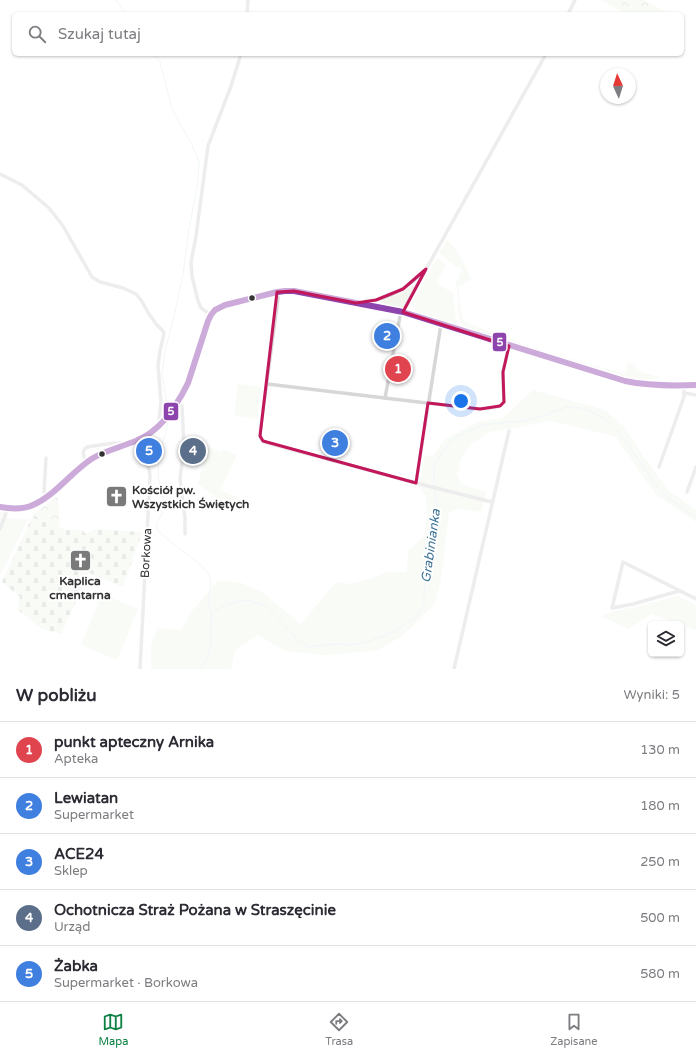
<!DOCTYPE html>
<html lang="pl">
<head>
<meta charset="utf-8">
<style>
  body { margin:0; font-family:"Varela Round",sans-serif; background:#f2f2f3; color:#2b2b33 }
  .controls { position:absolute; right:12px; bottom:12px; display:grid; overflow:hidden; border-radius:6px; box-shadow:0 1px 3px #0004 }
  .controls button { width:36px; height:36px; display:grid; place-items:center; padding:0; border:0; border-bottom:1px solid #e1e1e2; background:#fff; color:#2b2b33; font:20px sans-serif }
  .compass { position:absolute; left:600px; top:68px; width:36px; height:36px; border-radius:50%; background:#fff; box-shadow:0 1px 3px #0004; rotate:356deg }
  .you { position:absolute; left:461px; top:401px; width:14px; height:14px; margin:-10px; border:3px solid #fff; border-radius:50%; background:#1a73e8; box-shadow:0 0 0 6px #1a73e833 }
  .badge { display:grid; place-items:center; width:26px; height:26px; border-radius:50%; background:#0b8043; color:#fff; font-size:13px; font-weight:700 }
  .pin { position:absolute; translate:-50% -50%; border:2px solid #fff; box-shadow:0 1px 4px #0006 }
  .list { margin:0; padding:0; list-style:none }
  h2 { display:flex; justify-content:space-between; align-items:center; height:52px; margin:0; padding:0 16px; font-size:17px }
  h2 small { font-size:13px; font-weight:400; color:#7c7c81 }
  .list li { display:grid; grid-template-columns:26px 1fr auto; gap:12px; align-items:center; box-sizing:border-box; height:56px; padding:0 16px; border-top:1px solid #e1e1e2 }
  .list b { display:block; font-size:15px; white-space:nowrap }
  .list p { margin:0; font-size:13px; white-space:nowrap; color:#7c7c81 }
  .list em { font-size:13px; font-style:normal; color:#7c7c81 }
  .icon { flex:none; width:22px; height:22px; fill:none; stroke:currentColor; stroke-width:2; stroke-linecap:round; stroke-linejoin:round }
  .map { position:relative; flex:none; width:696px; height:669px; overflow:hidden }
  .search { position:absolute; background:#fff; box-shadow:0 1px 3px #0004; left:12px; right:12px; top:12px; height:44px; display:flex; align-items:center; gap:10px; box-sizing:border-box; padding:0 14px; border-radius:6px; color:#7c7c81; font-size:15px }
  .sheet { height:332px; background:#fff }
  nav { display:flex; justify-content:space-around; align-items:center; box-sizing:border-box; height:56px; border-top:1px solid #e1e1e2; background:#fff; font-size:11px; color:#7c7c81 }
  nav a { display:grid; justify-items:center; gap:2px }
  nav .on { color:#0b8043 }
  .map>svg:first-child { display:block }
  .grass { fill:#f1f5ed }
  .forest { fill:url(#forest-crowns) }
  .cemetery { fill:url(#cemetery-stones) }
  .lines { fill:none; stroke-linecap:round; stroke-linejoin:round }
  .stream { stroke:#ddebf3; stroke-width:1 }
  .street { stroke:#d7d7d7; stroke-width:3.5 }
  .secondary { stroke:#d0d0d0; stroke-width:5 }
  .bus-1-casing { stroke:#fff; stroke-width:9 }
  .bus-1 { stroke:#8e44ad; stroke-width:6 }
  .marked { fill:none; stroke:#c2185b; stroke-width:3; stroke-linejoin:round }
  .bus-dot { fill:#333; stroke:#fff; stroke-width:1.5 }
  .labels { text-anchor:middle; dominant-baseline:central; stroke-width:4; stroke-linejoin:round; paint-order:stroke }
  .poi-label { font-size:12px; font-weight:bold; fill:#333; stroke:#fff; text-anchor:start }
  .street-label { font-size:12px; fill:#333; stroke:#fff }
  .water-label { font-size:13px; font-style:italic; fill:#3f7597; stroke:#fff }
  .line-badge { stroke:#fff; stroke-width:1.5 }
  .badge-label { font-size:11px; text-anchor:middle; font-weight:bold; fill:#fff }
</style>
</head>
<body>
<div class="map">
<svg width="696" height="669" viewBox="0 0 696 669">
  <defs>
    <pattern id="forest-crowns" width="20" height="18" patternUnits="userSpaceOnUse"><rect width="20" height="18" fill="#f1f5ed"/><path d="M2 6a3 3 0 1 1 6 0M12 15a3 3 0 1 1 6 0" fill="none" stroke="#cfd2cc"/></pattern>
    <pattern id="cemetery-stones" width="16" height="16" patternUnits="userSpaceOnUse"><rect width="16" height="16" fill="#f1f5ed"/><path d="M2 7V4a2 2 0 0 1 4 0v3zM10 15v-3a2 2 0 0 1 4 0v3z" fill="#cfd2cc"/></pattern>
  </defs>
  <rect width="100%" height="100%" fill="#fff"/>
  <g class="grass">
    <polygon points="600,0 624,0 619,10"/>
    <path d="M447,240C457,249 466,266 471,279L458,288L462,318L465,321L492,333L544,351L625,374L628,363L635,364L637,371L662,378L653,379L651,382H649L614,375L536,351L462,326L459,316L456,280H458V274L462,272L460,267H456L439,253Z"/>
    <polygon points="437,258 446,265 436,283 453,293 456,322 455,324 418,312 413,306 413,301"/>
    <polygon points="412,286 414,286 414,288 402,307 400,308 381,304 380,302 382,301 399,294"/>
    <polygon points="238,384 261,387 257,419 234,416"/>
    <polygon points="533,390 605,410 623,426 644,457 669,491 696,510 696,522 656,495 615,436 550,421 487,433 471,445 461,458 457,474 461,484 486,492 481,512 460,509 449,512 441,579 436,602 413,626 402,636 378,650 351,653 324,655 285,651 258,635 235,650 231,669 151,669 151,646 157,628 181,630 191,612 218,581 239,582 262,592 301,624 336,582 348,584 371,579 387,572 407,572 408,551 424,536 427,518 426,497 419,487 424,456 434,455 444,440 452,435 479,422 503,418"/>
    <polygon points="208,447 221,452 223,449 237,455 220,490 239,498 236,509 227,501 216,497 198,484"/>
    <polygon points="0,512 4,512 1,518 28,519 1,574 0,574"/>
    <polygon points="102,594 138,609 117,660 81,645"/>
    <polygon points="677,596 696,605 696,630 681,625 681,624 678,624 651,614 628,629 601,616 614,611 636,607"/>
  </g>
  <g class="forest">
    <polygon points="624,0 643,0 671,14 627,14 619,10"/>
    <polygon points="58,496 59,526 33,514"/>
  </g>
  <polygon class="cemetery" points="33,515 66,530 82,530 86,534 89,533 93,529 142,532 123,587 89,573 61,634 42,629 17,609 20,597 2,582"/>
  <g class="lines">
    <g class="stream">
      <polyline points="116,0 126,14"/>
      <polyline points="153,54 160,62 172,109 192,145 199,162 198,180 188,235 183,274 173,321 165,351 162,374 166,398 168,413"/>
      <path d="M168,418C169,431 161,442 159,455C158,463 158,472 159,480C160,488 164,496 164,505C164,512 159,519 156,525L159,532L203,567C216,581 209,585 209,601C209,606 211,612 212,617"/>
      <polyline points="434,485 434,469 435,463 449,443 457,436 483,425 509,422 522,421 540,417 566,407 580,408 592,412 607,420 619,432 657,486 666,496 686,511 696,517"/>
      <polyline points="201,669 208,655 211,643 211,619 216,610 230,604 244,600 251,601 266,606 298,640 309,647 336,644 352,645 367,642 394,632 416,617 424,605 424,589 428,571 430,554 430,544 431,534 436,527 438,511 434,488"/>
    </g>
    <g class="street">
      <polyline points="247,14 248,0"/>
      <polyline points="568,14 575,0"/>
      <polyline points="0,174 22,185 49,208 63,226 92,277 100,282 123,288 136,294 141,300 149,314 157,325 162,330 164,333 163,338 160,351 158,365 161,402 159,420 162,422"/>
      <path d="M277,292L278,298L260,433C260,439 261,441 267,443L416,483"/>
      <path d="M359,302C364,301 370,301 375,300C395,296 410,285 424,271"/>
      <polyline points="211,315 201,308 198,301 192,276 191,263 196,236 208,146 231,86 241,54"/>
      <polyline points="441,324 416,483 492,502"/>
      <path d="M267,384L452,406C464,408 497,413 504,402L503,380V372L509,346"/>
      <polyline points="684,393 696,395"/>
      <polyline points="385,398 400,316 546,54"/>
      <polyline points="177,403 182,406 184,446 180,479 185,518 185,534"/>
      <path d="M137,440C141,453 149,461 150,476L140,669"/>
      <polyline points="46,458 44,492 47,497"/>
      <path d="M87,462C83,457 81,451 87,447L114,443H128"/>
      <polyline points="659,467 684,397 684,386"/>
      <polyline points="687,492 696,467"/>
      <polyline points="0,529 8,508"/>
      <polyline points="679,591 633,604 612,608 623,562 696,599"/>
      <polyline points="454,669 509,431"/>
    </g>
    <path class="secondary" d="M0,507C11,509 22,510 33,505C56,495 72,471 93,458C112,447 138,444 154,430C167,420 181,398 188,383L208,321L211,315L215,310L225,305L277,292L285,291H294L403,312L625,381C649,386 672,386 696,385"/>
    <defs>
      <path id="bus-1" d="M0,507C11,509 22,510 33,505C56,495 72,471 93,458C112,447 138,444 154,430C167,420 181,398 188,383L208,321L211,315L215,310L225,305L277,292L285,291H294L403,312L625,381C649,386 672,386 696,385"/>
    </defs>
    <use href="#bus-1" class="bus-1-casing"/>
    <use href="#bus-1" class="bus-1"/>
  </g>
  <path d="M0 0H696V669H0ZM426,269L403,312L509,346L503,372L504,402L500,406L480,409L428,403L416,483L263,441L260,436L277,292L294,291L356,303L376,300L403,289Z" fill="#fff" fill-opacity=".55" fill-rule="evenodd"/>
  <path class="marked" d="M426,269L403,312L509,346L503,372L504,402L500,406L480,409L428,403L416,483L263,441L260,436L277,292L294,291L356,303L376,300L403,289Z"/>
  <defs>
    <symbol id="church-square" viewBox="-11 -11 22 22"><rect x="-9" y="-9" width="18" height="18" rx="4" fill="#7a7a7a" stroke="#fff"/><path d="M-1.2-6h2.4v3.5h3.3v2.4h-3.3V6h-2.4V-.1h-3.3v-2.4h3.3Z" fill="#fff"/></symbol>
  </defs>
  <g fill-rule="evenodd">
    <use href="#church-square" x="104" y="484" width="25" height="25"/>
    <use href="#church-square" x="68" y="548" width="25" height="25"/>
  </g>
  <g class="bus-dot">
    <circle cx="252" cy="298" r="3.5"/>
    <circle cx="102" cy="454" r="3.5"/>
  </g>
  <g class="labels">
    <g class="poi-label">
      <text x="132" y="490">Kościół pw.<tspan x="132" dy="14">Wszystkich Świętych</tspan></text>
      <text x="80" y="581" text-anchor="middle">Kaplica<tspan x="80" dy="14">cmentarna</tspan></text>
    </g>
    <g class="street-label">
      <text transform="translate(146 553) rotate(-87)">Borkowa</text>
    </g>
    <g class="water-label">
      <text transform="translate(431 546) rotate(-82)">Grabinianka</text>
    </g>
  </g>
  <g class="line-badge">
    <rect x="492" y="332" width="15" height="20" rx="4" fill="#8e44ad"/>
    <rect x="163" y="402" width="16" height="19" rx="4" fill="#8e44ad"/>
  </g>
  <g class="badge-label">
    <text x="500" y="346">5</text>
    <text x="171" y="415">5</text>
  </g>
</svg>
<div class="controls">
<button><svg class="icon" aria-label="layers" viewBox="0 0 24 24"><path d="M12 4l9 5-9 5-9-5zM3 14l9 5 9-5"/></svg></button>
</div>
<svg class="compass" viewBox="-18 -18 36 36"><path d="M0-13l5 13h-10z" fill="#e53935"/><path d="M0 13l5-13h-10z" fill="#7c7c81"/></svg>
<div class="you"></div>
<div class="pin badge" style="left:398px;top:369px;background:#e0444e">1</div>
<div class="pin badge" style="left:387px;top:336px;background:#3f7fe0">2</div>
<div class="pin badge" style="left:335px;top:443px;background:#3f7fe0">3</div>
<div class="pin badge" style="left:193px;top:451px;background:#5c6f8a">4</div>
<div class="pin badge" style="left:149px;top:451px;background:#3f7fe0">5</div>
<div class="search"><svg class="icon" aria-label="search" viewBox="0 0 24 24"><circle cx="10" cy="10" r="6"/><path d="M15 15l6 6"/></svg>Szukaj tutaj</div>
</div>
<section class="sheet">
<h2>W pobliżu<small>Wyniki: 5</small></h2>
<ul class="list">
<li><span class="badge" style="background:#e0444e">1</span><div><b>punkt apteczny Arnika</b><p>Apteka</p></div><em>130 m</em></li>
<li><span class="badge" style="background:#3f7fe0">2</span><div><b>Lewiatan</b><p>Supermarket</p></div><em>180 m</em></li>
<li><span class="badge" style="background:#3f7fe0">3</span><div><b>ACE24</b><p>Sklep</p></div><em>250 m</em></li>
<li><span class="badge" style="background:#5c6f8a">4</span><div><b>Ochotnicza Straż Pożana w Straszęcinie</b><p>Urząd</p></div><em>500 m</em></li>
<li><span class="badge" style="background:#3f7fe0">5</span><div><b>Żabka</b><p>Supermarket · Borkowa</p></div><em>580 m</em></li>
</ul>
</section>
<nav>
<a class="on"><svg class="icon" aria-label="map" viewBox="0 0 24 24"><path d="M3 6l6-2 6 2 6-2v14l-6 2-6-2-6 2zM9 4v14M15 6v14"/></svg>Mapa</a>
<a><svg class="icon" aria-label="directions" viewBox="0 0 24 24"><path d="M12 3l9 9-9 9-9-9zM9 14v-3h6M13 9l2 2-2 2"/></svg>Trasa</a>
<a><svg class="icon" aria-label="saved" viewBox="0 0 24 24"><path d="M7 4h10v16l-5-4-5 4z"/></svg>Zapisane</a>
</nav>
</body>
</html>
